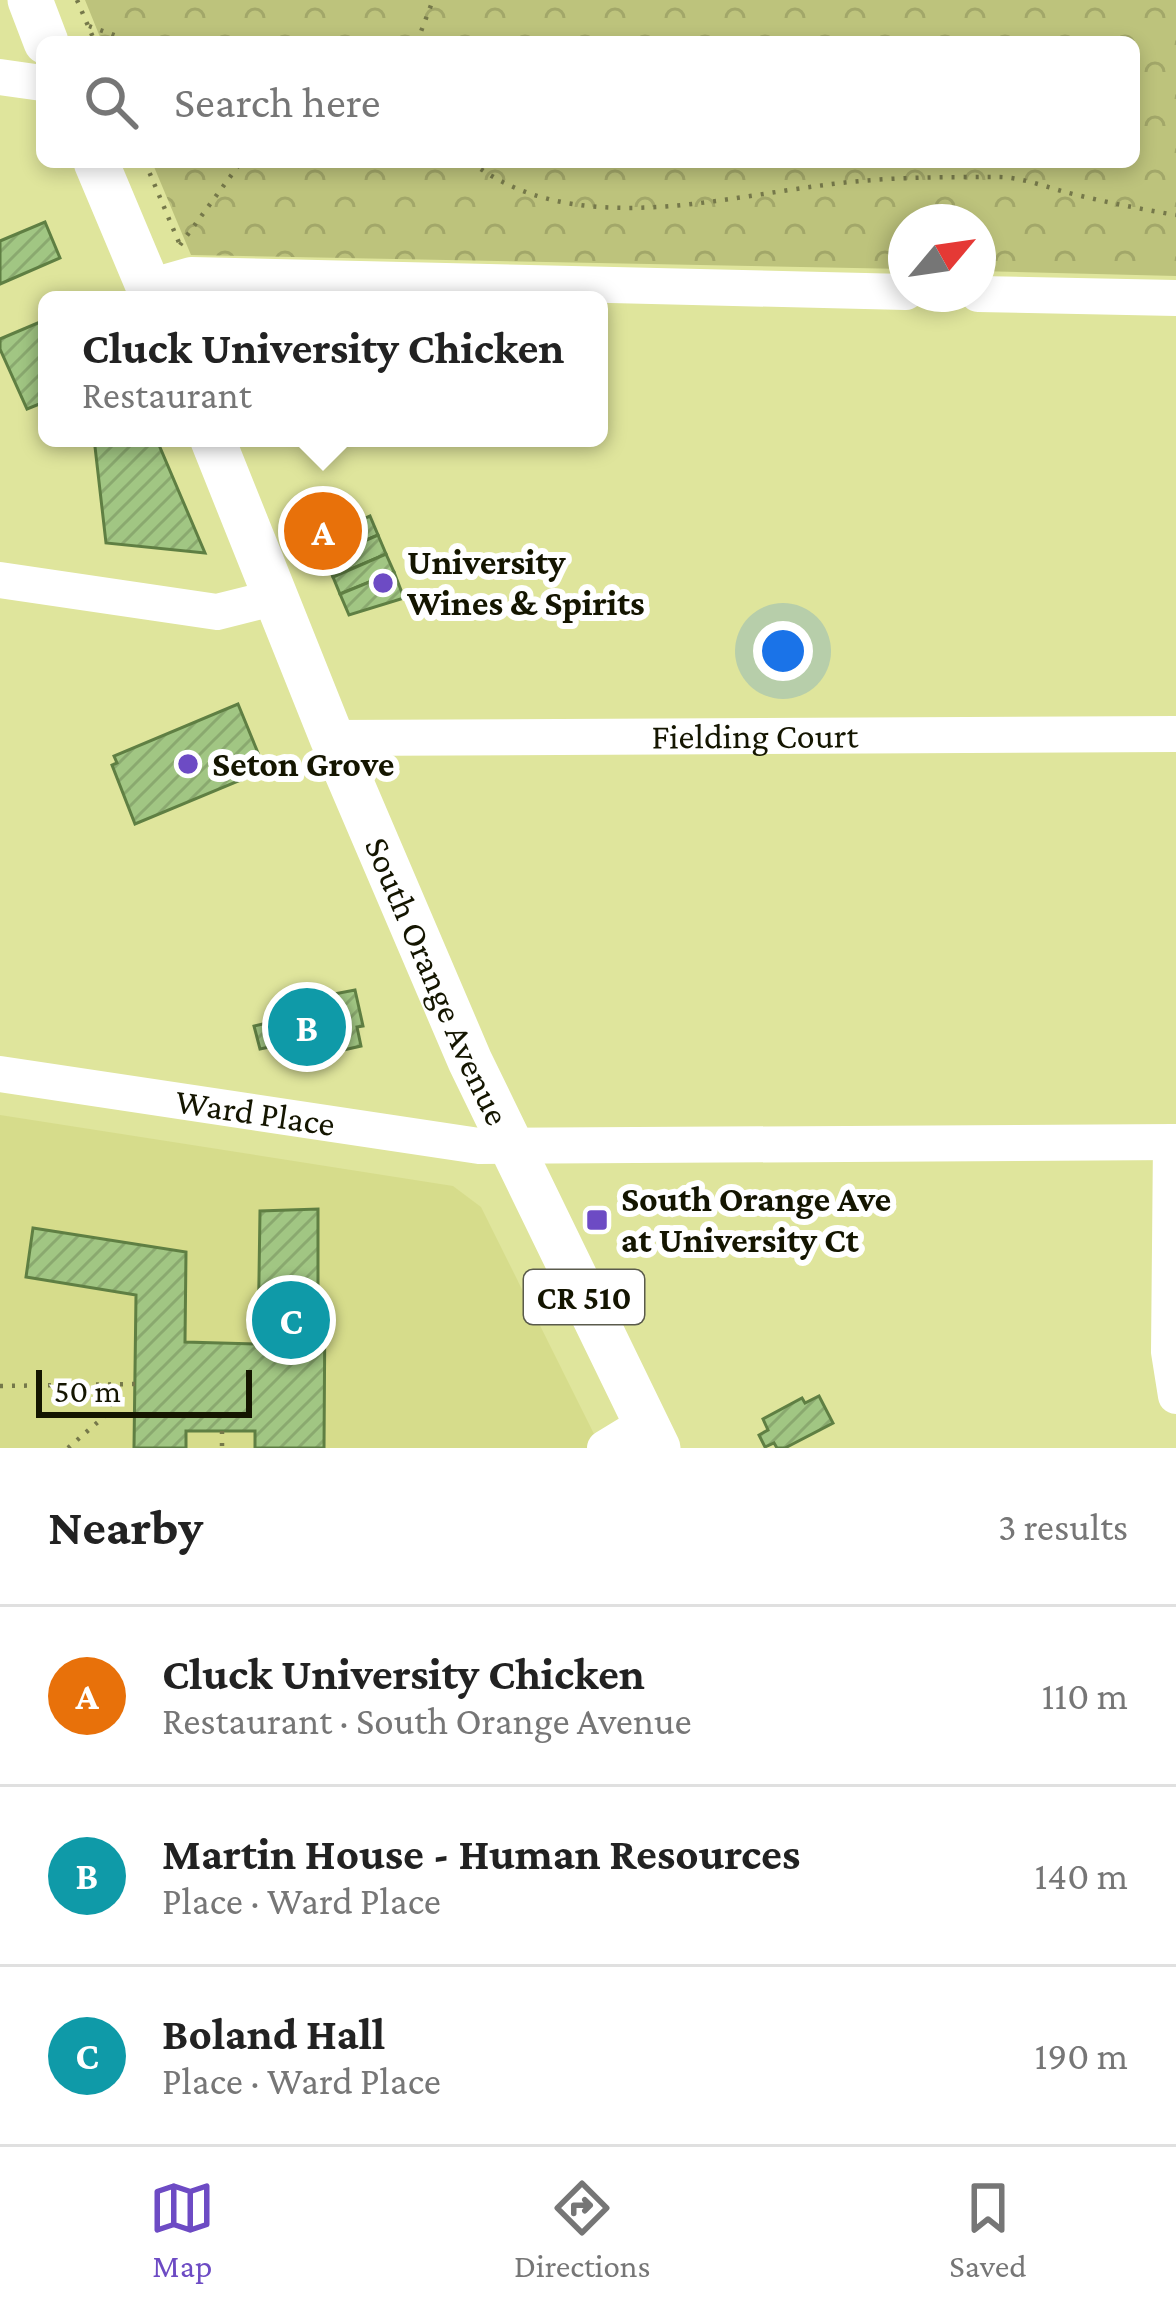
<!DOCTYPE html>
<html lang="en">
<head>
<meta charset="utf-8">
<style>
  body { margin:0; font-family:"Crimson Pro",serif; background:#f6f6f6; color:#222 }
  .compass { position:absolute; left:888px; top:204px; width:108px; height:108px; border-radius:50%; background:#fff; box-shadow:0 6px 18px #0003; rotate:61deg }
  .scale { position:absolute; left:36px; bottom:30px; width:216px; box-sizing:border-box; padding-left:12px; border:6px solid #141500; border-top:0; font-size:33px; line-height:42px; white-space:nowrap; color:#141500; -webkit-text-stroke:9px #fff; paint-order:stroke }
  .you { position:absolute; left:783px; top:651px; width:42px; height:42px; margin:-30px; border:9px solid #fff; border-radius:50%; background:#1a73e8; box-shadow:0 0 0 18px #1a73e833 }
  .badge { display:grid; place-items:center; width:78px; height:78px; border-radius:50%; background:#6d4bc4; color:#fff; font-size:39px; font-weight:700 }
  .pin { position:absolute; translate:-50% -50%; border:6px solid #fff; box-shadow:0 3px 12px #0006 }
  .popup { position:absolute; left:38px; top:291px; width:570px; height:156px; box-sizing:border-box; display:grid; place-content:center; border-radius:18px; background:#fff; filter:drop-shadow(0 3px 9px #0005); font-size:39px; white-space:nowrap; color:#767676 }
  .popup b { font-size:45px; color:#222 }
  .popup::after { content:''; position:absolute; left:50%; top:100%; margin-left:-24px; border:24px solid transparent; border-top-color:#fff }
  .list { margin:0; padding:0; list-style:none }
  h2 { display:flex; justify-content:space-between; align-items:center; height:156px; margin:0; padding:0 48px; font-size:51px }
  h2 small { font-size:39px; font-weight:400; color:#767676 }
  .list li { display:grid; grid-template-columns:78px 1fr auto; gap:36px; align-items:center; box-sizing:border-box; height:180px; padding:0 48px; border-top:3px solid #e0e0e0 }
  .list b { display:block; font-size:45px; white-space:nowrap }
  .list p { margin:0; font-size:39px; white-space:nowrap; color:#767676 }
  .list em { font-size:39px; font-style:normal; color:#767676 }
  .icon { flex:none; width:66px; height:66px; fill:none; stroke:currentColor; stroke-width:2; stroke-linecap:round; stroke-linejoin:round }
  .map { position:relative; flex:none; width:1176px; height:1448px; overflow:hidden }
  .search { position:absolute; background:#fff; box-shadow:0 6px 18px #0003; left:36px; right:36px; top:36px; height:132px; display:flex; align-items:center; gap:30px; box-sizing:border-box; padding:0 42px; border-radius:18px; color:#767676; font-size:45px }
  .sheet { height:696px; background:#fff }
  nav { display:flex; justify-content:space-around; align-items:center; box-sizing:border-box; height:168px; border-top:3px solid #e0e0e0; background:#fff; font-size:33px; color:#767676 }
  nav a { display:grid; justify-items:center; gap:6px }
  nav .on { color:#6d4bc4 }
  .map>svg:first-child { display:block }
  .built { fill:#d6dc8b }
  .park { fill:url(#park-crowns) }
  .building { fill:url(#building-hatch); stroke:#5f7f43; stroke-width:3 }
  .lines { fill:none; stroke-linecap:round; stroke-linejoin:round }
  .path { stroke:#75784a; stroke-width:4.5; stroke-dasharray:3 9; stroke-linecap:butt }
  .minor { stroke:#fff; stroke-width:36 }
  .major { stroke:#fff; stroke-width:45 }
  .poi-dot { fill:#6d4bc4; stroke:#fff; stroke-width:4.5 }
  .labels { text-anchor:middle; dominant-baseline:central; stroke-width:12; stroke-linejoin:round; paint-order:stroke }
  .shield { fill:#fff; stroke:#5a5b4c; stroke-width:3 }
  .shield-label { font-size:33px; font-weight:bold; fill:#141500 }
  .poi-label { font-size:36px; font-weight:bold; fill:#141500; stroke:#fff; text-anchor:start }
  .street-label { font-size:36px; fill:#141500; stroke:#fff }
</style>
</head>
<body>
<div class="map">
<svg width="1176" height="1448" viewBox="0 0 1176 1448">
  <defs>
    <pattern id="park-crowns" width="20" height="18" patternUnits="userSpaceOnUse" patternTransform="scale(3)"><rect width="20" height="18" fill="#bdc37c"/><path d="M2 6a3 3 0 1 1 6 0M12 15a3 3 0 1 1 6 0" fill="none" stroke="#a2a769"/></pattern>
    <pattern id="building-hatch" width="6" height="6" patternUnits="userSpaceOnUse" patternTransform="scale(3)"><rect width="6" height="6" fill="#a1c683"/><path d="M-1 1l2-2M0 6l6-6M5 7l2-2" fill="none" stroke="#8aa96f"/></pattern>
  </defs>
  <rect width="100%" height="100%" fill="#dfe59c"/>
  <polygon class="built" points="0,1115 453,1186 481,1207 601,1448 0,1448"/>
  <polygon class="park" points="85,0 1176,0 1176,276 978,271 978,222 906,222 906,269 191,255 152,162 1134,162 1134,42 102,42"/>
  <g class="building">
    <polygon points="45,222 60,258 0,284 0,241"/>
    <polygon points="47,319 47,401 27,409 0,349 0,339"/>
    <polygon points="94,438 156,438 205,553 106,543"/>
    <polygon points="347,513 350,524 317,539 308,517"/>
    <polygon points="370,516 378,535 325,558 317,539"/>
    <polygon points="378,535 386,554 333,577 325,558"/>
    <polygon points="386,554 394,572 340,594 333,577"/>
    <polygon points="394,572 404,598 349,615 340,594"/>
    <polygon points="238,704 265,770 135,824 112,765 117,763 114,756"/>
    <polygon points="355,990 363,1026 357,1027 361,1046 330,1053 327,1061 322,1064 312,1056 298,1059 297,1053 286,1056 284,1044 260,1049 254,1026 280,1020 278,1013 330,1002 329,995"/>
    <polygon points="318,1209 318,1298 325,1297 324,1448 255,1448 255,1431 186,1431 186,1448 134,1448 136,1295 26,1277 33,1228 186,1252 185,1342 258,1344 260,1211"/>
    <polygon points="819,1396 833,1423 785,1448 777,1448 774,1443 765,1447 759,1435 768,1430 763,1419 802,1398 805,1403"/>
  </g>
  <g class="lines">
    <g class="path">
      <polyline points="77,0 95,42"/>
      <polyline points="89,26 134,42"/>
      <polyline points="417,42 433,0"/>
      <polyline points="145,162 180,245"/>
      <path d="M471,162C571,239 712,199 825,185C881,177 942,177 998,177C1021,177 1046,187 1069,193C1105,202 1140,209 1176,215"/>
      <polyline points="180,245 241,162"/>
      <polyline points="0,1386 135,1384"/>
      <polyline points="222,1431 222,1448"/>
      <polyline points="68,1448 106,1415 119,1384"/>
    </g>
    <g class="minor">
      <polyline points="0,77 42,83"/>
      <polyline points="149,287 191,275 906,292"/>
      <polyline points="978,294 1176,298"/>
      <polyline points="0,580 217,612 277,597"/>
      <path id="s1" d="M332,738L1176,734"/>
      <path id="s2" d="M0,1074L479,1146L1176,1142"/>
      <polyline points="1171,1142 1169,1352 1176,1396"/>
      <polyline points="605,1448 646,1423"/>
    </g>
    <g class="major">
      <polyline points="30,0 46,42"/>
      <polyline points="96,162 154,300"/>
      <path id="s3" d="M212,438L332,738L470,1061L658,1448"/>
    </g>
  </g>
  <g class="poi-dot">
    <circle cx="383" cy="583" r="12"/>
    <circle cx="188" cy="764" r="12"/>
    <rect x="585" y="1208" width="24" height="24" rx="6"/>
  </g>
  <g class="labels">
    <rect class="shield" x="524" y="1270" width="120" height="54" rx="9"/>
    <g class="shield-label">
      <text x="584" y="1297">CR 510</text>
    </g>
    <g class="poi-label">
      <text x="407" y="562">University<tspan x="407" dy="41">Wines &amp; Spirits</tspan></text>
      <text x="212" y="764">Seton Grove</text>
      <text x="621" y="1199">South Orange Ave<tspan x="621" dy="41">at University Ct</tspan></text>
    </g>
    <g class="street-label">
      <text stroke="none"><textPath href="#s1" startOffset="423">Fielding Court</textPath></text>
      <text stroke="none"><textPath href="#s3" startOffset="588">South Orange Avenue</textPath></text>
      <text stroke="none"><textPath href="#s2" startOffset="258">Ward Place</textPath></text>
    </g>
  </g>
</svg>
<svg class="compass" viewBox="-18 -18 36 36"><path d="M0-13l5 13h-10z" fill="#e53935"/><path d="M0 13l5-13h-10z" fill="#767676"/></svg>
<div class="scale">50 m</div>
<div class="you"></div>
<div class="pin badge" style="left:323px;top:531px;background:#e8710a">A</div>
<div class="popup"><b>Cluck University Chicken</b>Restaurant</div>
<div class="pin badge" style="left:307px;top:1027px;background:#0f9aa8">B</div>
<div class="pin badge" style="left:291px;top:1320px;background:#0f9aa8">C</div>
<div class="search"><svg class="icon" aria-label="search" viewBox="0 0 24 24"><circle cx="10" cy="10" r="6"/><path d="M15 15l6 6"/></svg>Search here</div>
</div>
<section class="sheet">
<h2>Nearby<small>3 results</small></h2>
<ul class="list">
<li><span class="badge" style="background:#e8710a">A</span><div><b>Cluck University Chicken</b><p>Restaurant · South Orange Avenue</p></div><em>110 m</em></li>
<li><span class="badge" style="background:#0f9aa8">B</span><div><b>Martin House - Human Resources</b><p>Place · Ward Place</p></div><em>140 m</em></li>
<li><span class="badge" style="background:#0f9aa8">C</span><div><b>Boland Hall</b><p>Place · Ward Place</p></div><em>190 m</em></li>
</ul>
</section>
<nav>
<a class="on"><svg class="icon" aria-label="map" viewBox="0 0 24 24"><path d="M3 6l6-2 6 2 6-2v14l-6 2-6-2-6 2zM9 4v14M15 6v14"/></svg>Map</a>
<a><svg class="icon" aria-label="directions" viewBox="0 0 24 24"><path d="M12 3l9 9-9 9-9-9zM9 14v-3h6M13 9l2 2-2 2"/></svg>Directions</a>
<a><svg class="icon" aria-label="saved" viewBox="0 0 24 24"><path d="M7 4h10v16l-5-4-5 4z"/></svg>Saved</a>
</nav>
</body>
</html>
